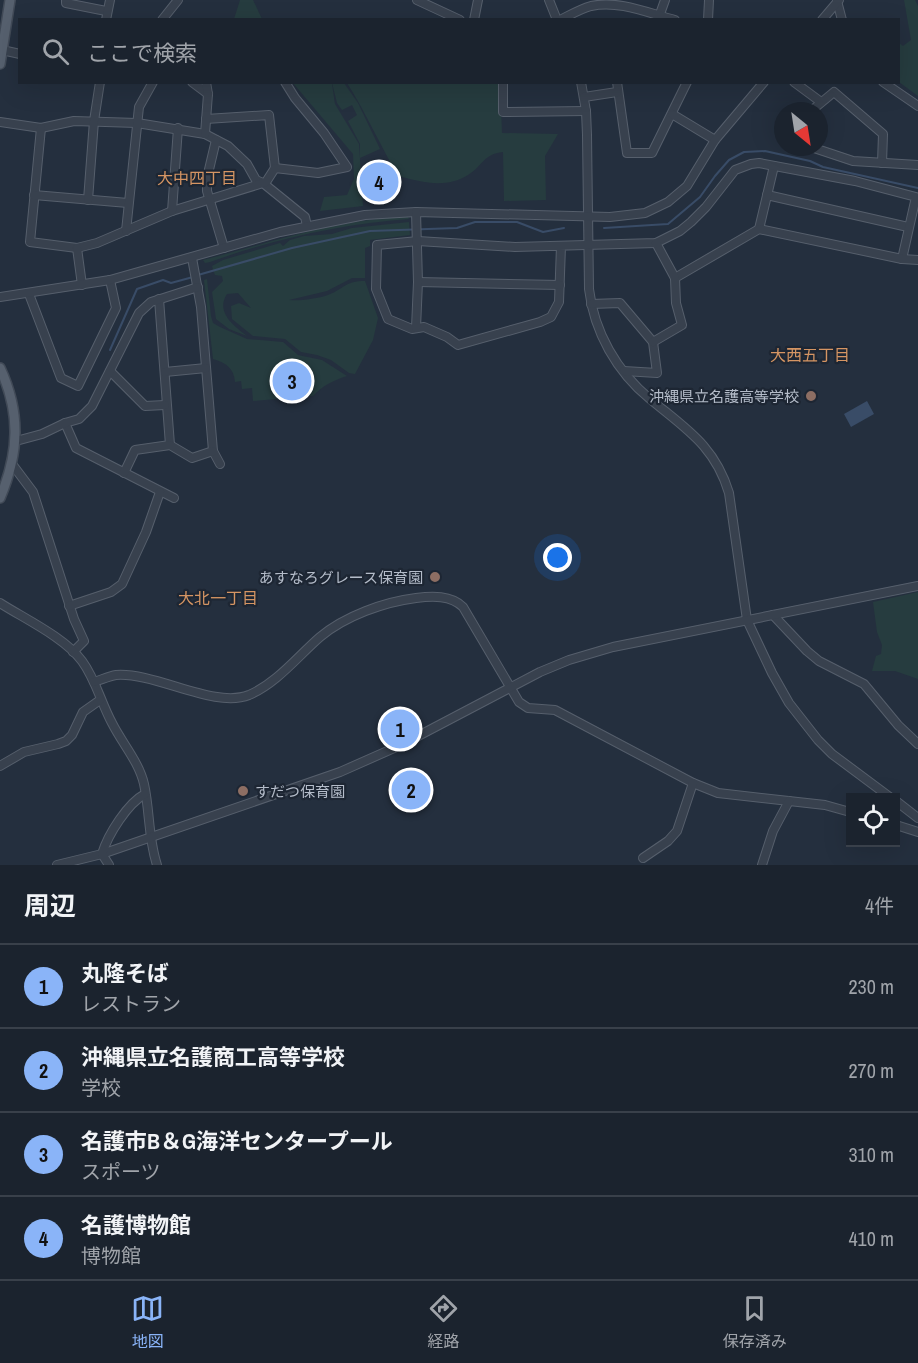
<!DOCTYPE html>
<html lang="ja">
<head>
<meta charset="utf-8">
<style>
  body { margin:0; font-family:"Archivo Narrow","Noto Sans JP",sans-serif; background:#282f3a; color:#f1f3f6 }
  .controls { position:absolute; right:18px; bottom:18px; display:grid; overflow:hidden; border-radius:0px; box-shadow:0 6px 24px #0002 }
  .controls button { width:54px; height:54px; display:grid; place-items:center; padding:0; border:0; border-bottom:2px solid #39404a; background:#1b232e; color:#f1f3f6; font:30px sans-serif }
  .compass { position:absolute; left:774px; top:102px; width:54px; height:54px; border-radius:50%; background:#1b232e; box-shadow:0 6px 24px #0002; rotate:150deg }
  .you { position:absolute; left:558px; top:558px; width:21px; height:21px; margin:-15px; border:4px solid #fff; border-radius:50%; background:#1a73e8; box-shadow:0 0 0 9px #1a73e833 }
  .badge { display:grid; place-items:center; width:39px; height:39px; border-radius:50%; background:#8ab4f8; color:#111; font-size:20px; font-weight:700 }
  .pin { position:absolute; translate:-50% -50%; border:3px solid #fff; box-shadow:0 2px 6px #0006 }
  .list { margin:0; padding:0; list-style:none }
  h2 { display:flex; justify-content:space-between; align-items:center; height:78px; margin:0; padding:0 24px; font-size:26px }
  h2 small { font-size:20px; font-weight:400; color:#a0a4aa }
  .list li { display:grid; grid-template-columns:39px 1fr auto; gap:18px; align-items:center; box-sizing:border-box; height:84px; padding:0 24px; border-top:2px solid #39404a }
  .list b { display:block; font-size:22px; white-space:nowrap }
  .list p { margin:0; font-size:20px; white-space:nowrap; color:#a0a4aa }
  .list em { font-size:20px; font-style:normal; color:#a0a4aa }
  .icon { flex:none; width:33px; height:33px; fill:none; stroke:currentColor; stroke-width:2; stroke-linecap:round; stroke-linejoin:round }
  .map { position:relative; flex:none; width:918px; height:865px; overflow:hidden }
  .search { position:absolute; background:#1b232e; box-shadow:0 6px 24px #0002; left:18px; right:18px; top:18px; height:66px; display:flex; align-items:center; gap:15px; box-sizing:border-box; padding:0 21px; border-radius:0px; color:#a0a4aa; font-size:22px }
  .sheet { height:414px; background:#1b232e }
  nav { display:flex; justify-content:space-around; align-items:center; box-sizing:border-box; height:84px; border-top:2px solid #39404a; background:#1b232e; font-size:16px; color:#a0a4aa }
  nav a { display:grid; justify-items:center; gap:3px }
  nav .on { color:#8ab4f8 }
  .map>svg:first-child { display:block }
  .green { fill:#263c3f }
  .water { fill:#394c67 }
  .lines { fill:none; stroke-linecap:round; stroke-linejoin:round }
  .stream { stroke:#394c67; stroke-width:2 }
  .minor-casing { stroke:#565f6c; stroke-width:10 }
  .major-casing { stroke:#414a57; stroke-width:12 }
  .minor { stroke:#38414e; stroke-width:8 }
  .major { stroke:#56606e; stroke-width:9 }
  .education-dot { fill:#8d6e63; stroke:#1d2633; stroke-width:2 }
  .labels { text-anchor:middle; dominant-baseline:central; stroke-width:4.5; stroke-linejoin:round; paint-order:stroke }
  .poi-label { font-size:15px; fill:#b4bcc9; stroke:#1d2633; text-anchor:end }
  .neighbourhood-label { font-size:16px; fill:#d59563; stroke:#1d2633 }
</style>
</head>
<body>
<div class="map">
<svg width="918" height="865" viewBox="0 0 918 865">
  <rect width="100%" height="100%" fill="#242f3e"/>
  <g class="green">
    <polygon points="240,0 253,0 262,19 234,19"/>
    <polygon points="904,0 915,0 918,6 918,96 899,82 899,43 903,46 911,40"/>
    <polygon points="329,83 332,84 335,104 359,144 363,206 320,211 324,197 347,195 354,179 353,154 293,83"/>
    <polygon points="332,83 344,83 358,103 380,149 360,158 360,144 348,121 357,115 352,105 342,110 337,103"/>
    <path d="M347,83H500L502,133L558,134L545,156L546,200L504,201L503,152C483,154 483,166 468,175C446,189 421,182 398,176C380,145 366,113 347,83Z"/>
    <path d="M408,217L409,219C341,224 274,239 210,262L205,263L203,260C274,242 334,219 408,217Z"/>
    <path d="M409,222L410,235L370,240V246L365,248V278H352L327,291L289,300C299,301 317,299 328,295C344,289 345,281 365,281L378,318L373,340L355,374L349,373L331,360L317,355L301,352L285,339L253,336L232,319L231,306L239,303L251,308L238,293L227,294C215,312 234,326 247,336L229,329L216,319L212,292L223,281L222,276L215,275L212,266L223,260L280,243L283,246L290,240L304,236L332,234L352,228Z"/>
    <path d="M207,279L211,316L213,323L220,327L247,339L283,342L298,355L322,360L347,376C334,380 322,386 313,396H306L305,389L297,390V397L253,401L252,388L242,389L241,381L235,382C234,368 226,363 213,359L204,280Z"/>
    <polygon points="918,592 918,679 895,671 872,671 876,656 881,654 882,645 877,632 873,602"/>
  </g>
  <polygon class="water" points="867,401 874,414 851,427 844,414"/>
  <g class="lines">
    <g class="stream">
      <polyline points="604,228 668,224 700,197 715,176 729,160 744,152 765,151 810,161 823,167 918,188"/>
      <polyline points="198,275 292,248 370,231 457,228 475,222 517,222 543,232 564,228"/>
      <polyline points="110,350 137,289 163,280 171,283 193,277"/>
    </g>
    <defs>
      <g id="minor">
        <polyline points="66,0 66,3 106,11"/>
        <polyline points="417,0 460,20"/>
        <polyline points="549,0 557,20"/>
        <polyline points="837,1 842,20"/>
        <polyline points="660,14 665,0"/>
        <polyline points="106,20 110,0"/>
        <polyline points="162,20 178,0"/>
        <polyline points="474,20 478,0"/>
        <path d="M560,20C570,15 580,9 591,6C619,0 648,13 675,20"/>
        <polyline points="708,20 709,0"/>
        <polyline points="822,20 839,0"/>
        <polyline points="2,50 20,54"/>
        <polyline points="192,82 208,94"/>
        <polyline points="503,82 503,112 586,111"/>
        <path d="M581,82L586,111L587,135L589,289C594,332 617,372 650,399C686,429 715,446 729,493L747,620L772,673L789,703L818,740L832,754L891,798"/>
        <polyline points="617,82 627,153 652,153 687,82"/>
        <polyline points="794,82 821,102"/>
        <polyline points="883,82 918,106"/>
        <polyline points="584,97 617,92"/>
        <polyline points="811,111 834,92 883,134 882,163"/>
        <polyline points="672,114 715,140"/>
        <polyline points="206,119 269,115 275,168"/>
        <polyline points="0,122 41,128 74,121 137,123 205,134 228,146 247,164 256,180 263,183 305,217 307,226"/>
        <polyline points="41,128 30,242 77,248 97,243 172,211 263,183 266,182 275,168 318,173 347,167 324,133 295,98 285,82"/>
        <polyline points="205,134 208,94 206,82"/>
        <polyline points="216,140 207,178 207,191 224,248"/>
        <polyline points="811,147 853,161 918,165"/>
        <polyline points="34,195 128,203"/>
        <polyline points="767,195 908,227"/>
        <polyline points="88,200 94,121 100,82"/>
        <polyline points="172,211 178,128"/>
        <polyline points="759,229 774,166"/>
        <polyline points="126,231 139,107 153,82"/>
        <polyline points="561,246 559,302 551,317 540,322 458,345 447,337 424,327 412,329 388,319 376,289 377,245 418,241 515,247 656,243 680,231 691,222 706,207 735,170 751,164 759,163 855,181 916,197 902,259"/>
        <polyline points="77,248 82,285"/>
        <polyline points="192,258 201,307 213,451 220,464"/>
        <polyline points="675,278 759,229 902,259 918,260"/>
        <polyline points="418,282 560,285"/>
        <polyline points="29,294 61,378 78,386 116,308 110,280"/>
        <polyline points="0,297 110,280 280,232 365,215 416,212 610,217 645,213 668,202 687,186 715,140 764,82"/>
        <polyline points="159,299 170,445"/>
        <polyline points="591,304 620,303 653,342 657,373 624,371"/>
        <polyline points="416,328 418,282 416,212"/>
        <polyline points="653,342 682,325 676,303 675,278 656,243"/>
        <polyline points="110,371 145,406 165,405"/>
        <polyline points="165,372 206,368"/>
        <polyline points="65,423 76,448 174,498"/>
        <polyline points="16,441 42,434 65,423 79,419 92,406 139,313 151,302 198,287"/>
        <polyline points="12,464 33,492 74,619 84,641 73,652"/>
        <polyline points="124,473 135,450 170,445 192,458 213,451"/>
        <path d="M0,603C25,619 64,637 82,661C96,680 101,703 112,723C122,743 139,762 144,784C150,811 148,838 157,865"/>
        <polyline points="69,606 111,592 122,584 146,532 160,492"/>
        <polyline points="773,615 807,651 819,661 864,684 898,725 918,744"/>
        <path d="M94,682C101,680 109,676 116,675C156,672 214,709 249,695C277,683 298,656 320,637C345,616 384,602 416,598C432,596 451,595 463,607L519,702L528,708L555,710L693,783L718,793L825,805L850,812"/>
        <polyline points="0,766 24,752 58,744 66,741 72,735 83,712 100,700"/>
        <polyline points="896,801 918,818"/>
        <polyline points="896,825 918,832"/>
        <polyline points="643,858 668,841 677,831 693,783"/>
        <polyline points="57,865 102,854 340,772 401,745 540,672 569,660 613,647 918,586"/>
        <path d="M109,865L102,854C108,834 128,803 145,794"/>
        <polyline points="762,865 773,831 789,801"/>
      </g>
      <g id="major">
        <polyline points="0,64 10,0"/>
        <path d="M0,368C21,413 19,453 0,498"/>
      </g>
    </defs>
    <use href="#minor" class="minor-casing"/>
    <use href="#major" class="major-casing"/>
    <use href="#minor" class="minor"/>
    <use href="#major" class="major"/>
  </g>
  <g class="education-dot">
    <circle cx="811" cy="396" r="6"/>
    <circle cx="435" cy="577" r="6"/>
    <circle cx="243" cy="791" r="6"/>
  </g>
  <g class="labels">
    <g class="poi-label">
      <text x="799" y="396">沖縄県立名護高等学校</text>
      <text x="423" y="577">あすなろグレース保育園</text>
      <text x="255" y="791" text-anchor="start">すだつ保育園</text>
    </g>
    <g class="neighbourhood-label">
      <text x="197" y="178">大中四丁目</text>
      <text x="810" y="355">大西五丁目</text>
      <text x="218" y="598">大北一丁目</text>
    </g>
  </g>
</svg>
<div class="controls">
<button><svg class="icon" aria-label="locate" viewBox="0 0 24 24"><circle cx="12" cy="12" r="6"/><path d="M12 2v4M12 18v4M2 12h4M18 12h4"/></svg></button>
</div>
<svg class="compass" viewBox="-18 -18 36 36"><path d="M0-13l5 13h-10z" fill="#e53935"/><path d="M0 13l5-13h-10z" fill="#a0a4aa"/></svg>
<div class="you"></div>
<div class="pin badge" style="left:400px;top:729px">1</div>
<div class="pin badge" style="left:411px;top:790px">2</div>
<div class="pin badge" style="left:292px;top:381px">3</div>
<div class="pin badge" style="left:379px;top:182px">4</div>
<div class="search"><svg class="icon" aria-label="search" viewBox="0 0 24 24"><circle cx="10" cy="10" r="6"/><path d="M15 15l6 6"/></svg>ここで検索</div>
</div>
<section class="sheet">
<h2>周辺<small>4件</small></h2>
<ul class="list">
<li><span class="badge">1</span><div><b>丸隆そば</b><p>レストラン</p></div><em>230 m</em></li>
<li><span class="badge">2</span><div><b>沖縄県立名護商工高等学校</b><p>学校</p></div><em>270 m</em></li>
<li><span class="badge">3</span><div><b>名護市B＆G海洋センタープール</b><p>スポーツ</p></div><em>310 m</em></li>
<li><span class="badge">4</span><div><b>名護博物館</b><p>博物館</p></div><em>410 m</em></li>
</ul>
</section>
<nav>
<a class="on"><svg class="icon" aria-label="map" viewBox="0 0 24 24"><path d="M3 6l6-2 6 2 6-2v14l-6 2-6-2-6 2zM9 4v14M15 6v14"/></svg>地図</a>
<a><svg class="icon" aria-label="directions" viewBox="0 0 24 24"><path d="M12 3l9 9-9 9-9-9zM9 14v-3h6M13 9l2 2-2 2"/></svg>経路</a>
<a><svg class="icon" aria-label="saved" viewBox="0 0 24 24"><path d="M7 4h10v16l-5-4-5 4z"/></svg>保存済み</a>
</nav>
</body>
</html>
